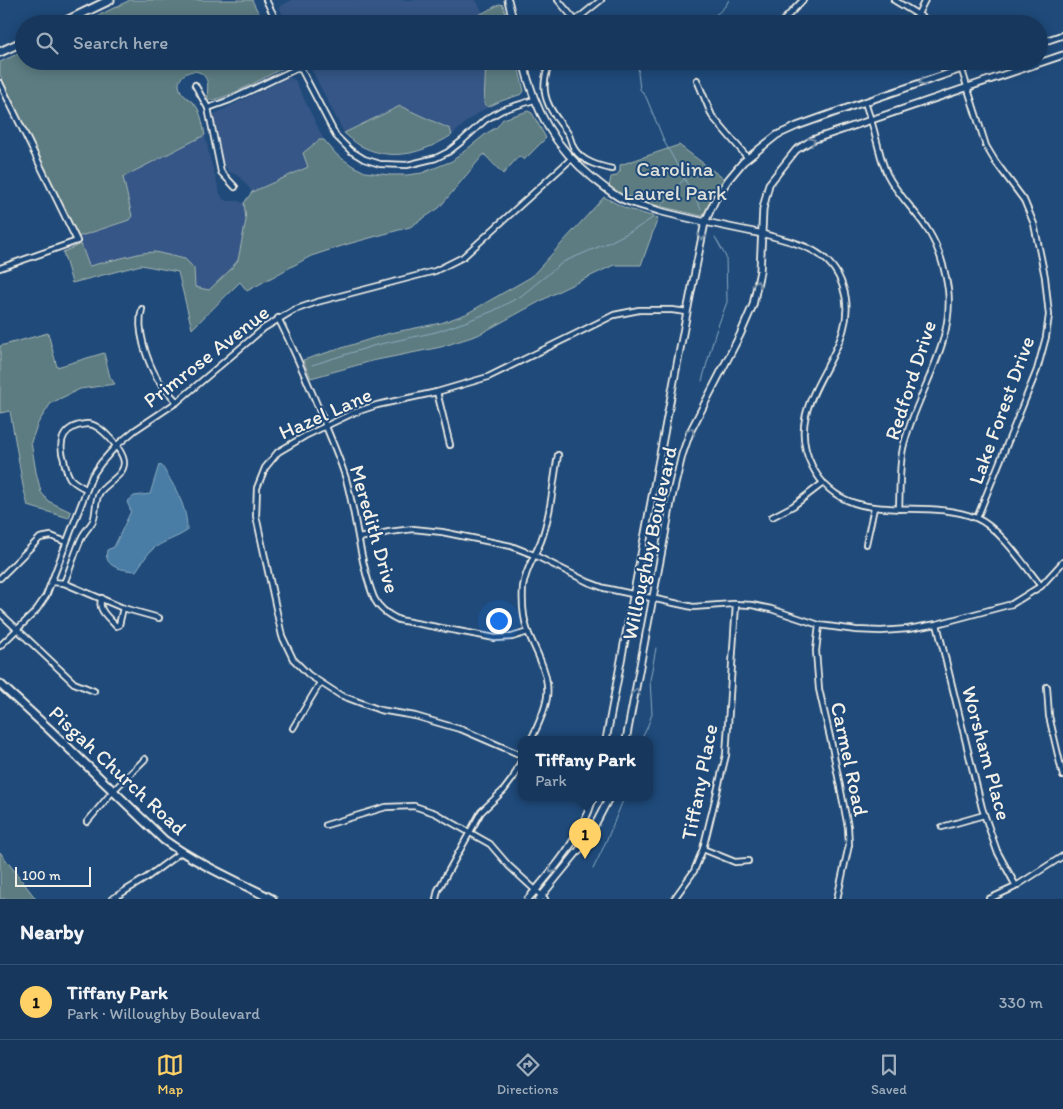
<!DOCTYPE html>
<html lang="en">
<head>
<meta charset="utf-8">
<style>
  body { margin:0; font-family:Itim,sans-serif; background:#203f62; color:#f1f3f6 }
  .scale { position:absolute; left:15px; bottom:12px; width:76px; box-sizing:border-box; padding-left:5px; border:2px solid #f4f1e8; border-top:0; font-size:14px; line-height:18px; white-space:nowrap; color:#f4f1e8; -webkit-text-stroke:4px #1f4a7a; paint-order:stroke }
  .you { position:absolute; left:498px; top:620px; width:18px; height:18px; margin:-12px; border:4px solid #fff; border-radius:50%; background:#1a73e8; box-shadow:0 0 0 8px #1a73e833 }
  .badge { display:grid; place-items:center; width:32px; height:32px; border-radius:50%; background:#ffd166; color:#111; font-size:16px; font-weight:700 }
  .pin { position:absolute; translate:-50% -41px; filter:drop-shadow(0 1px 2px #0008) }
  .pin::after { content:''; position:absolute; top:26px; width:18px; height:15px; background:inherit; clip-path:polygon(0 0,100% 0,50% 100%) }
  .popup { position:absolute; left:518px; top:736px; width:135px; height:65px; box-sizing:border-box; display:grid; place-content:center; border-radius:10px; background:#17385c; filter:drop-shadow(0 1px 4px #0005); font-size:16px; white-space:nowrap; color:#9eacbb }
  .popup b { font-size:19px; color:#f1f3f6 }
  .popup::after { content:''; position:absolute; left:50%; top:100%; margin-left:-10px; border:10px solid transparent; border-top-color:#17385c }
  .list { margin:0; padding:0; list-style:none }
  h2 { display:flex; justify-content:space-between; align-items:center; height:65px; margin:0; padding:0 20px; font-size:21px }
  h2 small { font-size:16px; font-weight:400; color:#9eacbb }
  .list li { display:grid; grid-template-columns:32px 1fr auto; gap:15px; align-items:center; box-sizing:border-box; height:75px; padding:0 20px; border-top:1px solid #365272 }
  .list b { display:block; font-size:19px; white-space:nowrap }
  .list p { margin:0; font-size:16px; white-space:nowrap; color:#9eacbb }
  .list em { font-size:16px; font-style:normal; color:#9eacbb }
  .icon { flex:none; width:28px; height:28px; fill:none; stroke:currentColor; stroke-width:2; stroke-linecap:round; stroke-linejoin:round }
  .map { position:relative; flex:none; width:1063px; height:899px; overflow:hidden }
  .search { position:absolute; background:#17385c; box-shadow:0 2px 12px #0003; left:15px; right:15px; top:15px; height:55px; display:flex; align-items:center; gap:12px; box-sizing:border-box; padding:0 18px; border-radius:28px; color:#9eacbb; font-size:19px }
  .sheet { height:140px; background:#17385c }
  nav { display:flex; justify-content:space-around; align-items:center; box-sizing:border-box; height:70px; border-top:1px solid #365272; background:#17385c; font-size:14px; color:#9eacbb }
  nav a { display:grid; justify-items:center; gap:2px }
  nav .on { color:#ffd166 }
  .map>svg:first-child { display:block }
  .built { fill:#345786 }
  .green { fill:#5b7c81; stroke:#a8b6b4 }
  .water { fill:#487da5; stroke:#8dabc0 }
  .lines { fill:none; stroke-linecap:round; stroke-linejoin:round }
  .stream { stroke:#8dabc0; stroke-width:1 }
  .minor-casing { stroke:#f4f1e8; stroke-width:8 }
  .tertiary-casing { stroke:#f4f1e8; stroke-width:9 }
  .secondary-casing { stroke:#f4f1e8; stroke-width:11 }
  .minor { stroke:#1f4a7a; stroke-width:4.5 }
  .tertiary { stroke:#1f4a7a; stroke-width:5.5 }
  .secondary { stroke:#1f4a7a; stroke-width:7 }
  .oneway { stroke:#748da6 }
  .labels { text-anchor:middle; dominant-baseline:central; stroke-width:4; stroke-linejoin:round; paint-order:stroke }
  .park-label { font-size:21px; fill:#dddfd9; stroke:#1f4a7a }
  .street-label { font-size:21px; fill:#f4f1e8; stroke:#1f4a7a }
</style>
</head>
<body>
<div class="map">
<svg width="1063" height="899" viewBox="0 0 1063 899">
  <rect width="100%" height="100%" fill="#1f4a7a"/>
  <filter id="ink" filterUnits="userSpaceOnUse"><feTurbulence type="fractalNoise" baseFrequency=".02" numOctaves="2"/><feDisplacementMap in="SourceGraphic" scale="10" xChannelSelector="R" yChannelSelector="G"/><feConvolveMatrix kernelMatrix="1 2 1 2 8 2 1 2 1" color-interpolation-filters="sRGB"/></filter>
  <g filter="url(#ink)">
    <g class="built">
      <polygon points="292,0 476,0 483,13 475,17 477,24 287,24 279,7"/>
      <polygon points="307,61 486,61 484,104 488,107 471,118 452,135 450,129 400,106 344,133"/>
      <polygon points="289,77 295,80 324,140 319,140 309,167 252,192 240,177 228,171 224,165 220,156 213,117 214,114"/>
      <polygon points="205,135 210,158 220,193 223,199 228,201 238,201 244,203 246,220 238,260 230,270 209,290 195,287 194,268 155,252 142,253 89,266 78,237 130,220 132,215 123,177"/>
    </g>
    <g class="green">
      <polygon points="130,0 252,0 264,24 81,24"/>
      <polygon points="500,4 503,5 509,24 477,24 475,17"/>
      <path d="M24,51V61H283L285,64L283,68C269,75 220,103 208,100C206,92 210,84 205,77C198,66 179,72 179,85C180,97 193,99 198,109C202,117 203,126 205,135L123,177L132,216L129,220L78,237L0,75V62Z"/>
      <polygon points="486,61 517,61 524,91 522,94 501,101 488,107 484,104"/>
      <path d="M400,106L450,129L452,135C423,153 392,163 359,145C354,142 349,137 344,133Z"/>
      <polygon points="528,111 532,113 546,138 524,160 519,156 503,174 484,154 439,208 410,227 348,244 311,256 247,291 240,282 192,329 178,272 141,265 72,283 63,252 81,244 89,266 142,253 155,252 185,259 194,268 195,287 209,290 230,270 238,260 246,220 244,203 252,192 308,167 303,153 319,140 324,140 337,155 353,166 365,172 390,175 407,175 422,173 452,161 487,133 497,127 503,119"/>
      <polygon points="679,145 724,179 702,216 642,202 625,196 609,187 611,177 616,176 620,171 620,165"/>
      <polygon points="604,197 625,208 658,218 641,265 614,265 561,290 478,335 441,347 372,361 311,378 303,360 390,333 441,323 466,314 531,277"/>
      <polygon points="48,333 57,367 104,353 110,377 115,384 80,389 51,403 38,423 31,442 36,472 41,492 48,501 71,512 69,518 28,506 23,486 10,411 0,413 0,346"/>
      <polygon points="0,852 36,899 0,899"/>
    </g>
    <path class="water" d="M159,465L162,466C174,486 188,507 187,531C177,538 164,541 154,548C147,554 141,564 136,571C123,570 103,568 107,550L114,547L131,511L127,502L134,496L150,494Z"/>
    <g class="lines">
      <g class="stream">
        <path d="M694,24C708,20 722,14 729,0"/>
        <polyline points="640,61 638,73 640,89 646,97 665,143 701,209"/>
        <polyline points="662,205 684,179"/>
        <polyline points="312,365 376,345 436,332 465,322 493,311 521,296 563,262 610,242 637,228 654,217"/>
        <polyline points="702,381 715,334 727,302 726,257 715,237"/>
        <polyline points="641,740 647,728 652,714 650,680 656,648"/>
        <path d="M593,869C605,846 614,822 624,798"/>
      </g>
      <defs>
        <g id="minor">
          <polyline points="266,0 278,24"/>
          <polyline points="558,0 575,20"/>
          <polyline points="894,0 933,24"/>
          <polyline points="918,14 925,0"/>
          <polyline points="571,24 601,0"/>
          <polyline points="780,24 803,0"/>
          <polyline points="297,61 336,136 351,151 364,159 380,164 407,165 436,158 448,152 462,141 485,120 502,110 534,100"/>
          <path d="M551,61C536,92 549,109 567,132C571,137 571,145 575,150C583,162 599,166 612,169"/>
          <polyline points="959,61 986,146 995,161 1024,200 1034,224 1045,277 1049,315 1046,337 1037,370 977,518"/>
          <polyline points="697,80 712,116 748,158"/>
          <polyline points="0,83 77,241 0,268"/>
          <polyline points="195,85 208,108 221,172 235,187"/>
          <path d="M865,102C868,113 873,124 875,135C879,148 881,161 887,174C898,196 917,212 929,232C940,250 945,269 948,289C955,345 915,395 903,448C899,468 900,489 899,509"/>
          <polyline points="208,108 230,100 300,67"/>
          <path d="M763,234C797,243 831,249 843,287C865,352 777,397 812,466C845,532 921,495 976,518C1000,528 1025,566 1041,586"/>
          <path d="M142,309C136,329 147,361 157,378C163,387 171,395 177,402"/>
          <path d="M278,318C295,351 309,385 323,419C331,439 340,459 346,479C357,518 359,560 374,598C379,609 388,615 399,620L495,638L512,637L528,632"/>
          <polyline points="437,392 450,445"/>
          <polyline points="772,517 793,506 823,483"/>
          <polyline points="359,538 389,532 413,529 442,532 511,546 534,555 588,582 604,588 693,607 733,604 752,605 771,609 819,625 856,630 881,631 908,629 937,624 1012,604 1041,586 1063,562"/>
          <polyline points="866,544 874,508"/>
          <polyline points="0,578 40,538 51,536 66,542"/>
          <polyline points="52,582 64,583 123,608 159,618"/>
          <path d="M64,583C71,568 75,551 82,537C85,531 90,526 93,521C97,512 94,501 100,492C107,483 124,475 124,463C124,451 100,423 87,424C64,426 57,440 64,460C65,466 67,473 70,478C74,483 80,486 86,489"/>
          <path d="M102,598C96,609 109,618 116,626L119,625L123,608"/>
          <polyline points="0,613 74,683 94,691"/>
          <polyline points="937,624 982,808 997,851 1016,886"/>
          <polyline points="819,625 816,651 819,689 832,746 848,827 849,845 837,899"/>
          <polyline points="0,646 35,612 46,596 92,476 101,463 116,446 135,430 177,402 264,328 294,310 317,302 435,271 463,257 571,159"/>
          <polyline points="1047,687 1049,716 1063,776"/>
          <polyline points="293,728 320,683"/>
          <path d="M531,740C537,727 545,712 547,697C550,674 536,652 528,632C523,618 522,602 523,587C525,570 535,556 541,541C551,514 553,483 558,455"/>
          <polyline points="521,755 463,730 415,716 380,710 340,695 309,675 293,659 282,636 256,516 257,488 265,468 278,452 305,436 353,413 377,405 437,392 488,377 614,315 639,310 672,310 687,312"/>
          <polyline points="87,822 113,791 145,759"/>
          <polyline points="326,825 386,807 414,806 435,813 490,844 509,866 545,899"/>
          <polyline points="942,827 984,815"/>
          <polyline points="703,849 735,862 748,861"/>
          <polyline points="112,899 146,878 181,852"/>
          <polyline points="436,899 438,890 481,812 504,790 513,778 521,761"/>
          <polyline points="674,899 694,871 703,849 726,755 736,604"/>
          <polyline points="989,899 1013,888 1063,856"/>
        </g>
        <g id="tertiary">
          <polyline points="508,0 514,24"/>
          <polyline points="1039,43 1063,35"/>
          <path d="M523,61C535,111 554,147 594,179C603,186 612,194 622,199C634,204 647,207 659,211C693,220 728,227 763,234"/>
          <polyline points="606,740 687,312 705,222 715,200 728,180 743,162 777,135 797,126 853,106 985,61"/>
          <polyline points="626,740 672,497 682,455 690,432 740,335 753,305 760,271 763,209 769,184 796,150 812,140 1063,55"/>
          <path d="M528,899C554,869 582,837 593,798"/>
          <polyline points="539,899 587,840 609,798"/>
        </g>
        <g id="secondary">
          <polyline points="60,24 110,0"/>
          <polyline points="0,52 24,41"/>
          <path d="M0,684L49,729L164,840C198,864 235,880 272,899"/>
        </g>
      </defs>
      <use href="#minor" class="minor-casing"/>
      <use href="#tertiary" class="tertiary-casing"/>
      <use href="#secondary" class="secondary-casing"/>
      <use href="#minor" class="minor"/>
      <use href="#tertiary" class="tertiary"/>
      <use href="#secondary" class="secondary"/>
    </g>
    <defs><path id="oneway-chevron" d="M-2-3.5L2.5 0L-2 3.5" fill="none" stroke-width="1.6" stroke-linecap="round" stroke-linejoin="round" transform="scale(1.25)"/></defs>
    <g class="oneway">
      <use href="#oneway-chevron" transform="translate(922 82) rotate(161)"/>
      <use href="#oneway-chevron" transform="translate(812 141) rotate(-26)"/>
      <use href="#oneway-chevron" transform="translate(702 237) rotate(102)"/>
      <use href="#oneway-chevron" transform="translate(757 284) rotate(-79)"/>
      <use href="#oneway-chevron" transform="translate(691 431) rotate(-67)"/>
      <use href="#oneway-chevron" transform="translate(636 692) rotate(-79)"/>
      <use href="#oneway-chevron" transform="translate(552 870) rotate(129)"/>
    </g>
  </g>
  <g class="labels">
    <g class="park-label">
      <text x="675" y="168">Carolina<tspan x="675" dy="24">Laurel Park</tspan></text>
    </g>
    <g class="street-label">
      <text transform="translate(206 356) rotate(-38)">Primrose Avenue</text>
      <text transform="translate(910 380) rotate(-72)">Redford Drive</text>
      <text transform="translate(1001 410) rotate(-70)">Lake Forest Drive</text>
      <text transform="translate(325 413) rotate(-24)">Hazel Lane</text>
      <text transform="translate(375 529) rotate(74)">Meredith Drive</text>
      <text transform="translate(649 543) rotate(-78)">Willoughby Boulevard</text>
      <text transform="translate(987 753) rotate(75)">Worsham Place</text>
      <text transform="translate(850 759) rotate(78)">Carmel Road</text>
      <text transform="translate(118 770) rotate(43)">Pisgah Church Road</text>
      <text transform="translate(699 782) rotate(-79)">Tiffany Place</text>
    </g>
  </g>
</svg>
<div class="scale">100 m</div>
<div class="you"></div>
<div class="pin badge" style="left:585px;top:859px">1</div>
<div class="popup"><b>Tiffany Park</b>Park</div>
<div class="search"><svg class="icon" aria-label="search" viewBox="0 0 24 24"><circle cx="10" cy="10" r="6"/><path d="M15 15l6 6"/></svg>Search here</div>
</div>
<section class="sheet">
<h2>Nearby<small></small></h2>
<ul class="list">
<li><span class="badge">1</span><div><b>Tiffany Park</b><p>Park · Willoughby Boulevard</p></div><em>330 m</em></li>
</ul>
</section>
<nav>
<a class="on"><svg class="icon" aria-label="map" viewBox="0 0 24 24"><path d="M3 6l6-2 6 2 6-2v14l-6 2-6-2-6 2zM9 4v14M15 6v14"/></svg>Map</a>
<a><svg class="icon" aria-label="directions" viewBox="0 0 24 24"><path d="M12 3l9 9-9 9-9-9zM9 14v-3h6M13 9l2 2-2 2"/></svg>Directions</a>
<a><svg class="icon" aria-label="saved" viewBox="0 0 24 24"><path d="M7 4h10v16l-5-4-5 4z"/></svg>Saved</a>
</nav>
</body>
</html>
